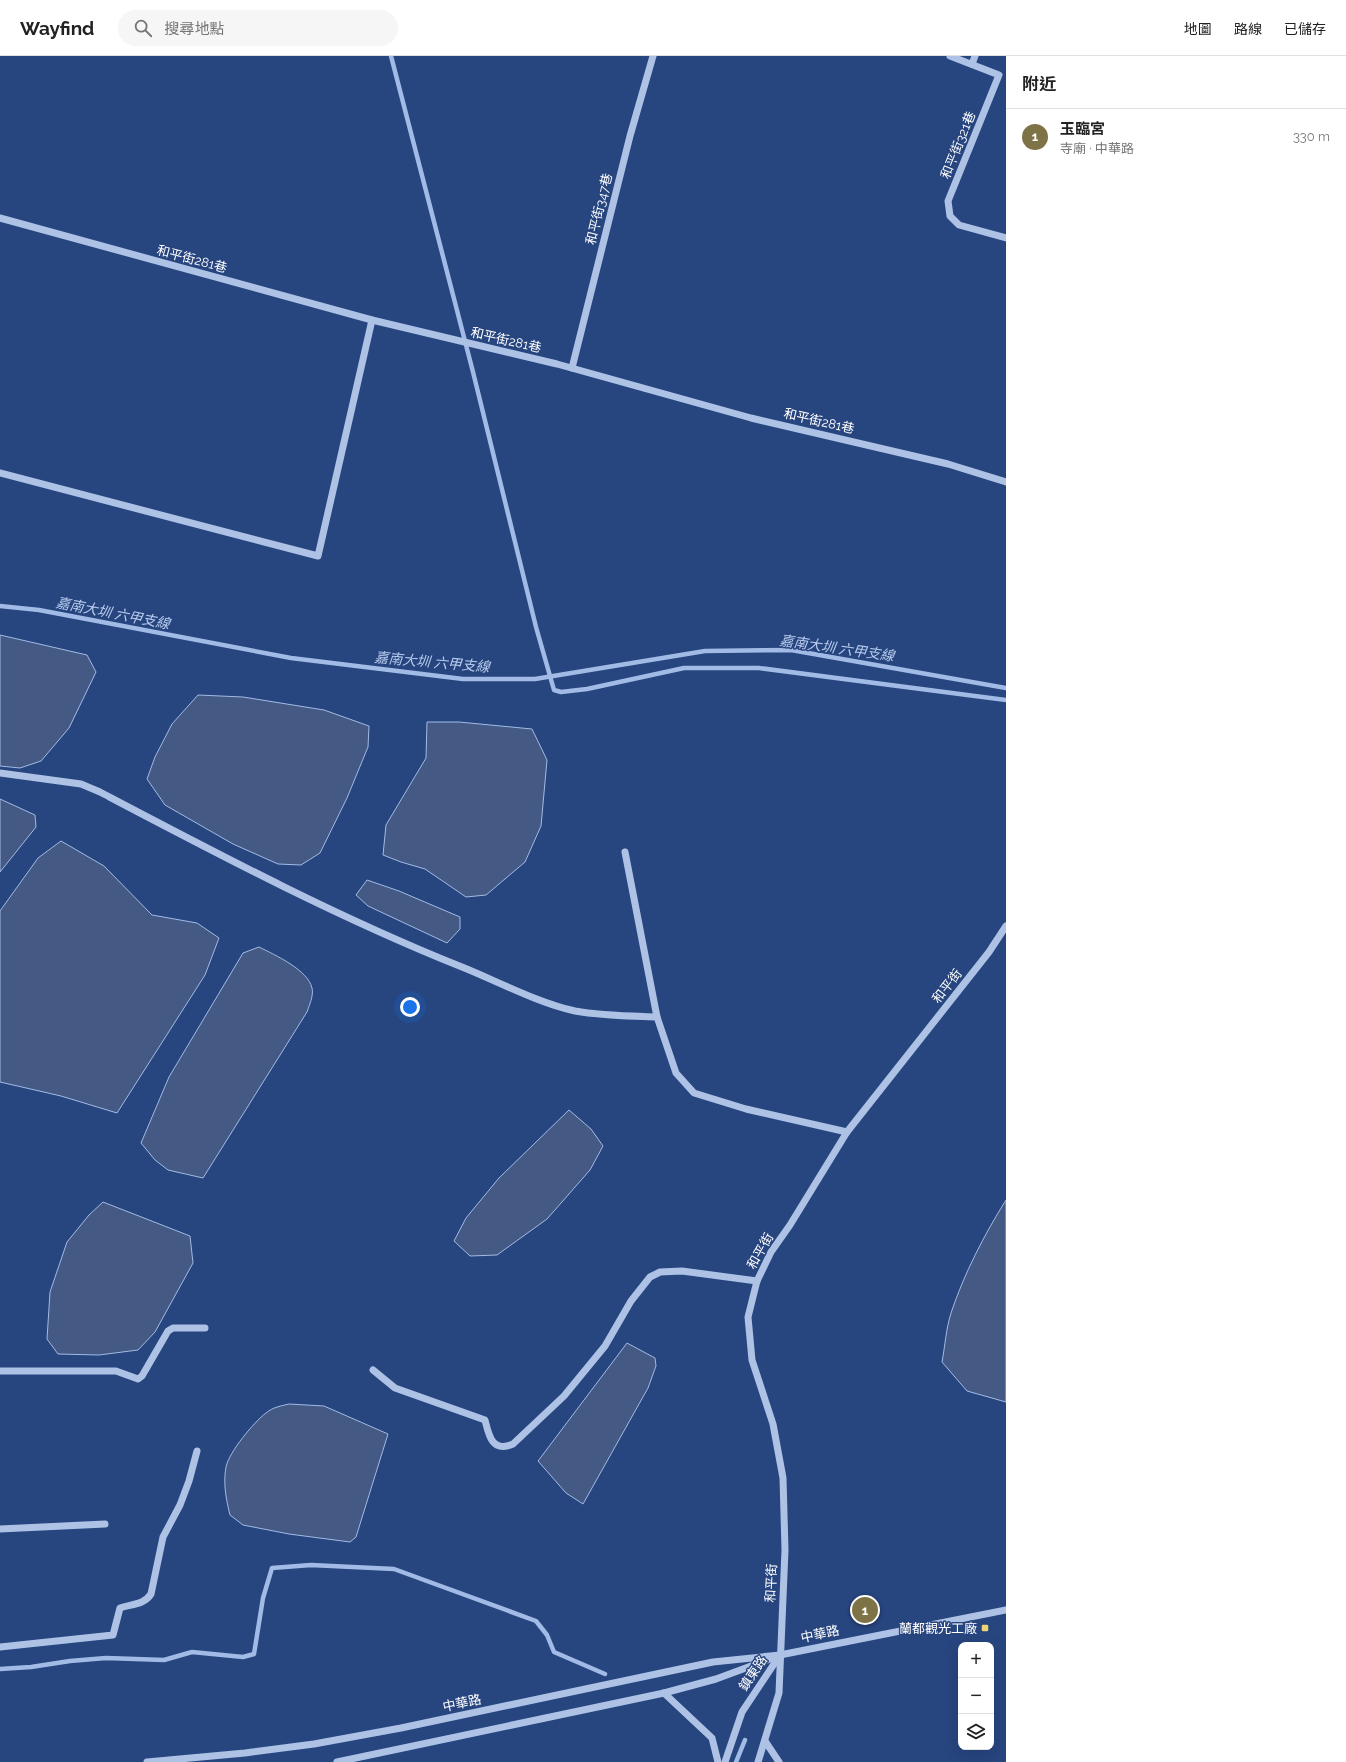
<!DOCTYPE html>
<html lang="zh-TW">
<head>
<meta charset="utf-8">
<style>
  body { margin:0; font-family:Raleway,"Noto Sans TC",sans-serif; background:#f6f6f6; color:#222 }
  .controls { position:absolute; right:12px; bottom:12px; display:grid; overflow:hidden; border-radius:8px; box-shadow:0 4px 16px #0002 }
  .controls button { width:36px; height:36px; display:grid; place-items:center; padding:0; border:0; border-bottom:1px solid #e0e0e0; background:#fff; color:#222; font:20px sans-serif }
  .you { position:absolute; left:410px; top:951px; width:14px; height:14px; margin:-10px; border:3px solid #fff; border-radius:50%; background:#1a73e8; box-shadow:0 0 0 6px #1a73e833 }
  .badge { display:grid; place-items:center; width:26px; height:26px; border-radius:50%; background:#7e7346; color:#fff; font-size:13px; font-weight:700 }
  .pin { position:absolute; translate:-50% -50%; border:2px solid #fff; box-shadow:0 1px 4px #0006 }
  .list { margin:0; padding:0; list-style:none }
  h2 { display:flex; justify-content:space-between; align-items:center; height:52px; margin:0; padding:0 16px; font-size:17px }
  h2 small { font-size:13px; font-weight:400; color:#767676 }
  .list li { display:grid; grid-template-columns:26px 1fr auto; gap:12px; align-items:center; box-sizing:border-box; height:56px; padding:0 16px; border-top:1px solid #e0e0e0 }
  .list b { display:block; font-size:15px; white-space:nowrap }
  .list p { margin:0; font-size:13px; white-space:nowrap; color:#767676 }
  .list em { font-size:13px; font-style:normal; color:#767676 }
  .icon { flex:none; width:22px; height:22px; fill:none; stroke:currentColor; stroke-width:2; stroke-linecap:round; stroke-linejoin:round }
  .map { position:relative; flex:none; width:1006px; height:1706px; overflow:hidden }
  header { display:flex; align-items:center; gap:24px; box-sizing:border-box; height:56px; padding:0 20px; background:#fff; border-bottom:1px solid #e0e0e0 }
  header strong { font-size:19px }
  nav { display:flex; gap:22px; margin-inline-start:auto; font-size:14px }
  .search { width:280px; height:36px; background:#f6f6f6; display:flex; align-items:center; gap:10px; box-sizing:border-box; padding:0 14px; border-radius:22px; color:#767676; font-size:15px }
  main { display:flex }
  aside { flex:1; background:#fff }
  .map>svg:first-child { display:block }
  .water { fill:#445a84; stroke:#a2bbe6 }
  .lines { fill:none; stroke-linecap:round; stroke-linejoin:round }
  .stream { stroke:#a2bbe6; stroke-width:4.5 }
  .minor { stroke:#adc2e5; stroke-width:7 }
  .poi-dot { fill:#eed573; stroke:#27457f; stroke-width:1.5 }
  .labels { text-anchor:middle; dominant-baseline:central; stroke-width:3; stroke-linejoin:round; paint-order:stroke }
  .street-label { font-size:13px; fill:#fff; stroke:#27457f }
  .poi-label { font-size:13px; fill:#fff; stroke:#27457f; text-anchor:end }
  .water-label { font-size:14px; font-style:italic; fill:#b8cced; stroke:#27457f }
</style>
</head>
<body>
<header>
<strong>Wayfind</strong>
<div class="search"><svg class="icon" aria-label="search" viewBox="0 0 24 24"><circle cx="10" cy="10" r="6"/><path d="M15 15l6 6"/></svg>搜尋地點</div>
<nav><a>地圖</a><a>路線</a><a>已儲存</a></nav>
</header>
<main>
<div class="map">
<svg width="1006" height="1706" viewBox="0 0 1006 1706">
  <rect width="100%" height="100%" fill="#27457f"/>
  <g class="water">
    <polygon points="0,579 87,599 96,616 69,672 41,705 20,712 0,710"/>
    <polygon points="198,639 243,641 324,654 369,670 368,691 347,742 320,797 301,809 278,808 233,788 165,749 147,723 155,701 172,668"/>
    <polygon points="427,666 459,666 532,673 547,704 541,770 525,806 486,839 466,841 425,813 401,806 383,799 386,769 426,702"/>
    <polygon points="0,743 35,759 36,771 0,816"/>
    <polygon points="61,785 104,810 152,859 197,867 219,882 205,919 117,1057 61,1040 0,1026 0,855 38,802"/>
    <polygon points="367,824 399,835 460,861 460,873 447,887 368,850 356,839"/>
    <path d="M259,891C275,899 308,914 312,932C314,939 309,950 307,956L203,1122L168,1114L155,1104L141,1087L169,1021L243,897Z"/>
    <polygon points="569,1054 591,1073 603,1090 590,1114 547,1163 497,1199 470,1200 454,1185 466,1162 499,1122"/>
    <path d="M1006,1144V1346L967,1335L942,1306C945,1290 946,1273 951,1257C964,1218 984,1179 1006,1144Z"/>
    <polygon points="103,1146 190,1180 193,1207 155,1276 138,1294 99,1299 58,1298 47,1283 50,1236 67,1186 89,1159"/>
    <polygon points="627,1287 655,1302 656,1310 648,1332 583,1448 566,1437 538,1405"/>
    <path d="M289,1348L324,1350L388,1378L356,1481L350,1486L289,1478L243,1469L230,1459C226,1443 223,1427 226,1411C229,1396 254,1366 266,1357C273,1351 281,1350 289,1348Z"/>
  </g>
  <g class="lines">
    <g class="stream">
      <polyline points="391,0 473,316 536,571 554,634 561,636 587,633 684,612 759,612 1006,644"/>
      <polyline points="0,550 39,554 291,602 463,623 535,623 705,595 791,594 1006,632"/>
      <polyline points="0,1613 31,1611 70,1605 106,1602 164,1604 192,1596 243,1601 254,1598 263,1542 272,1512 311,1509 394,1513 536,1565 547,1579 554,1596 605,1618"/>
      <polyline points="736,1706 745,1684"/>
    </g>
    <g class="minor">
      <polyline points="950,0 999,19 948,145 950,160 959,169 1006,182"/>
      <polyline points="972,8 975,0"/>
      <polyline points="0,162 372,264 557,308 751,362 948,408 1006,426"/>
      <polyline points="572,312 630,80 653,0"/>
      <polyline points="0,417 318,500 372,264"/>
      <path d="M0,717L81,728L100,736C218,798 337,861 462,911C497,925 538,947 575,955C603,960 630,960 657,961"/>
      <polyline points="625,796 657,961 676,1017 694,1037 746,1053 847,1076"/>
      <path d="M373,1314L395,1332L485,1364C489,1380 492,1397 513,1388L564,1340L605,1290L631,1245L650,1221L660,1216L682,1215L757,1225"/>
      <polyline points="0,1315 116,1315 138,1323 142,1320 168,1275 173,1272 205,1272"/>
      <polyline points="0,1473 105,1468"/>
      <path d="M0,1591L113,1579L120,1552C131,1548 144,1549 151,1538L163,1481L180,1449L189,1425L197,1395"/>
      <polyline points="664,1637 712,1682 718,1706"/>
      <polyline points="765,1685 779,1706"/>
      <polyline points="147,1706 245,1697 314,1688 401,1672 713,1606 780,1599 1006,1554"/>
      <polyline points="337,1706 664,1637 716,1623 770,1603"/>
      <polyline points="725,1706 742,1656 780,1599"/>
      <polyline points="758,1706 779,1637 785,1494 783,1422 773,1368 752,1304 748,1261 757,1225 771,1196 790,1169 847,1076 989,896 1006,870"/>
    </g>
  </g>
  <rect class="poi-dot" x="981" y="1568" width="8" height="8" rx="2"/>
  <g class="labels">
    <g class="street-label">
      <text transform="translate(958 89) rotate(-68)">和平街321巷</text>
      <text transform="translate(599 153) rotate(-76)">和平街347巷</text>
      <text transform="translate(192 203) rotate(15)">和平街281巷</text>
      <text transform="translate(506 284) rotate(13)">和平街281巷</text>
      <text transform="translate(819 365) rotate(13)">和平街281巷</text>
      <text transform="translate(947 930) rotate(-52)">和平街</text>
      <text transform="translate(760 1195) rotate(-60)">和平街</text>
      <text transform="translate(771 1527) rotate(-87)">和平街</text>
      <text transform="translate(820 1578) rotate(-12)">中華路</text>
      <text transform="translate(753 1617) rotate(-56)">鎮東路</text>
      <text transform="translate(462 1647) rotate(-12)">中華路</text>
    </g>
    <g class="poi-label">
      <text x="977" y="1572">蘭都觀光工廠</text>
    </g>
    <g class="water-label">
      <text transform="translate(113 557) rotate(11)">嘉南大圳 六甲支線</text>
      <text transform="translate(837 592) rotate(8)">嘉南大圳 六甲支線</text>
      <text transform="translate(432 606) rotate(5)">嘉南大圳 六甲支線</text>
    </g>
  </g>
</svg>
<div class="controls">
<button>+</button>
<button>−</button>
<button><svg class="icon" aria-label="layers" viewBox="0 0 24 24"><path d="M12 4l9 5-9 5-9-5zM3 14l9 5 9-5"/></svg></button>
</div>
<div class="you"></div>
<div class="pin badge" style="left:865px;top:1554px">1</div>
</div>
<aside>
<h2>附近<small></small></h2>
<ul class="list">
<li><span class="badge">1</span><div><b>玉臨宮</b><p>寺廟 · 中華路</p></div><em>330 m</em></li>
</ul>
</aside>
</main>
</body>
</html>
